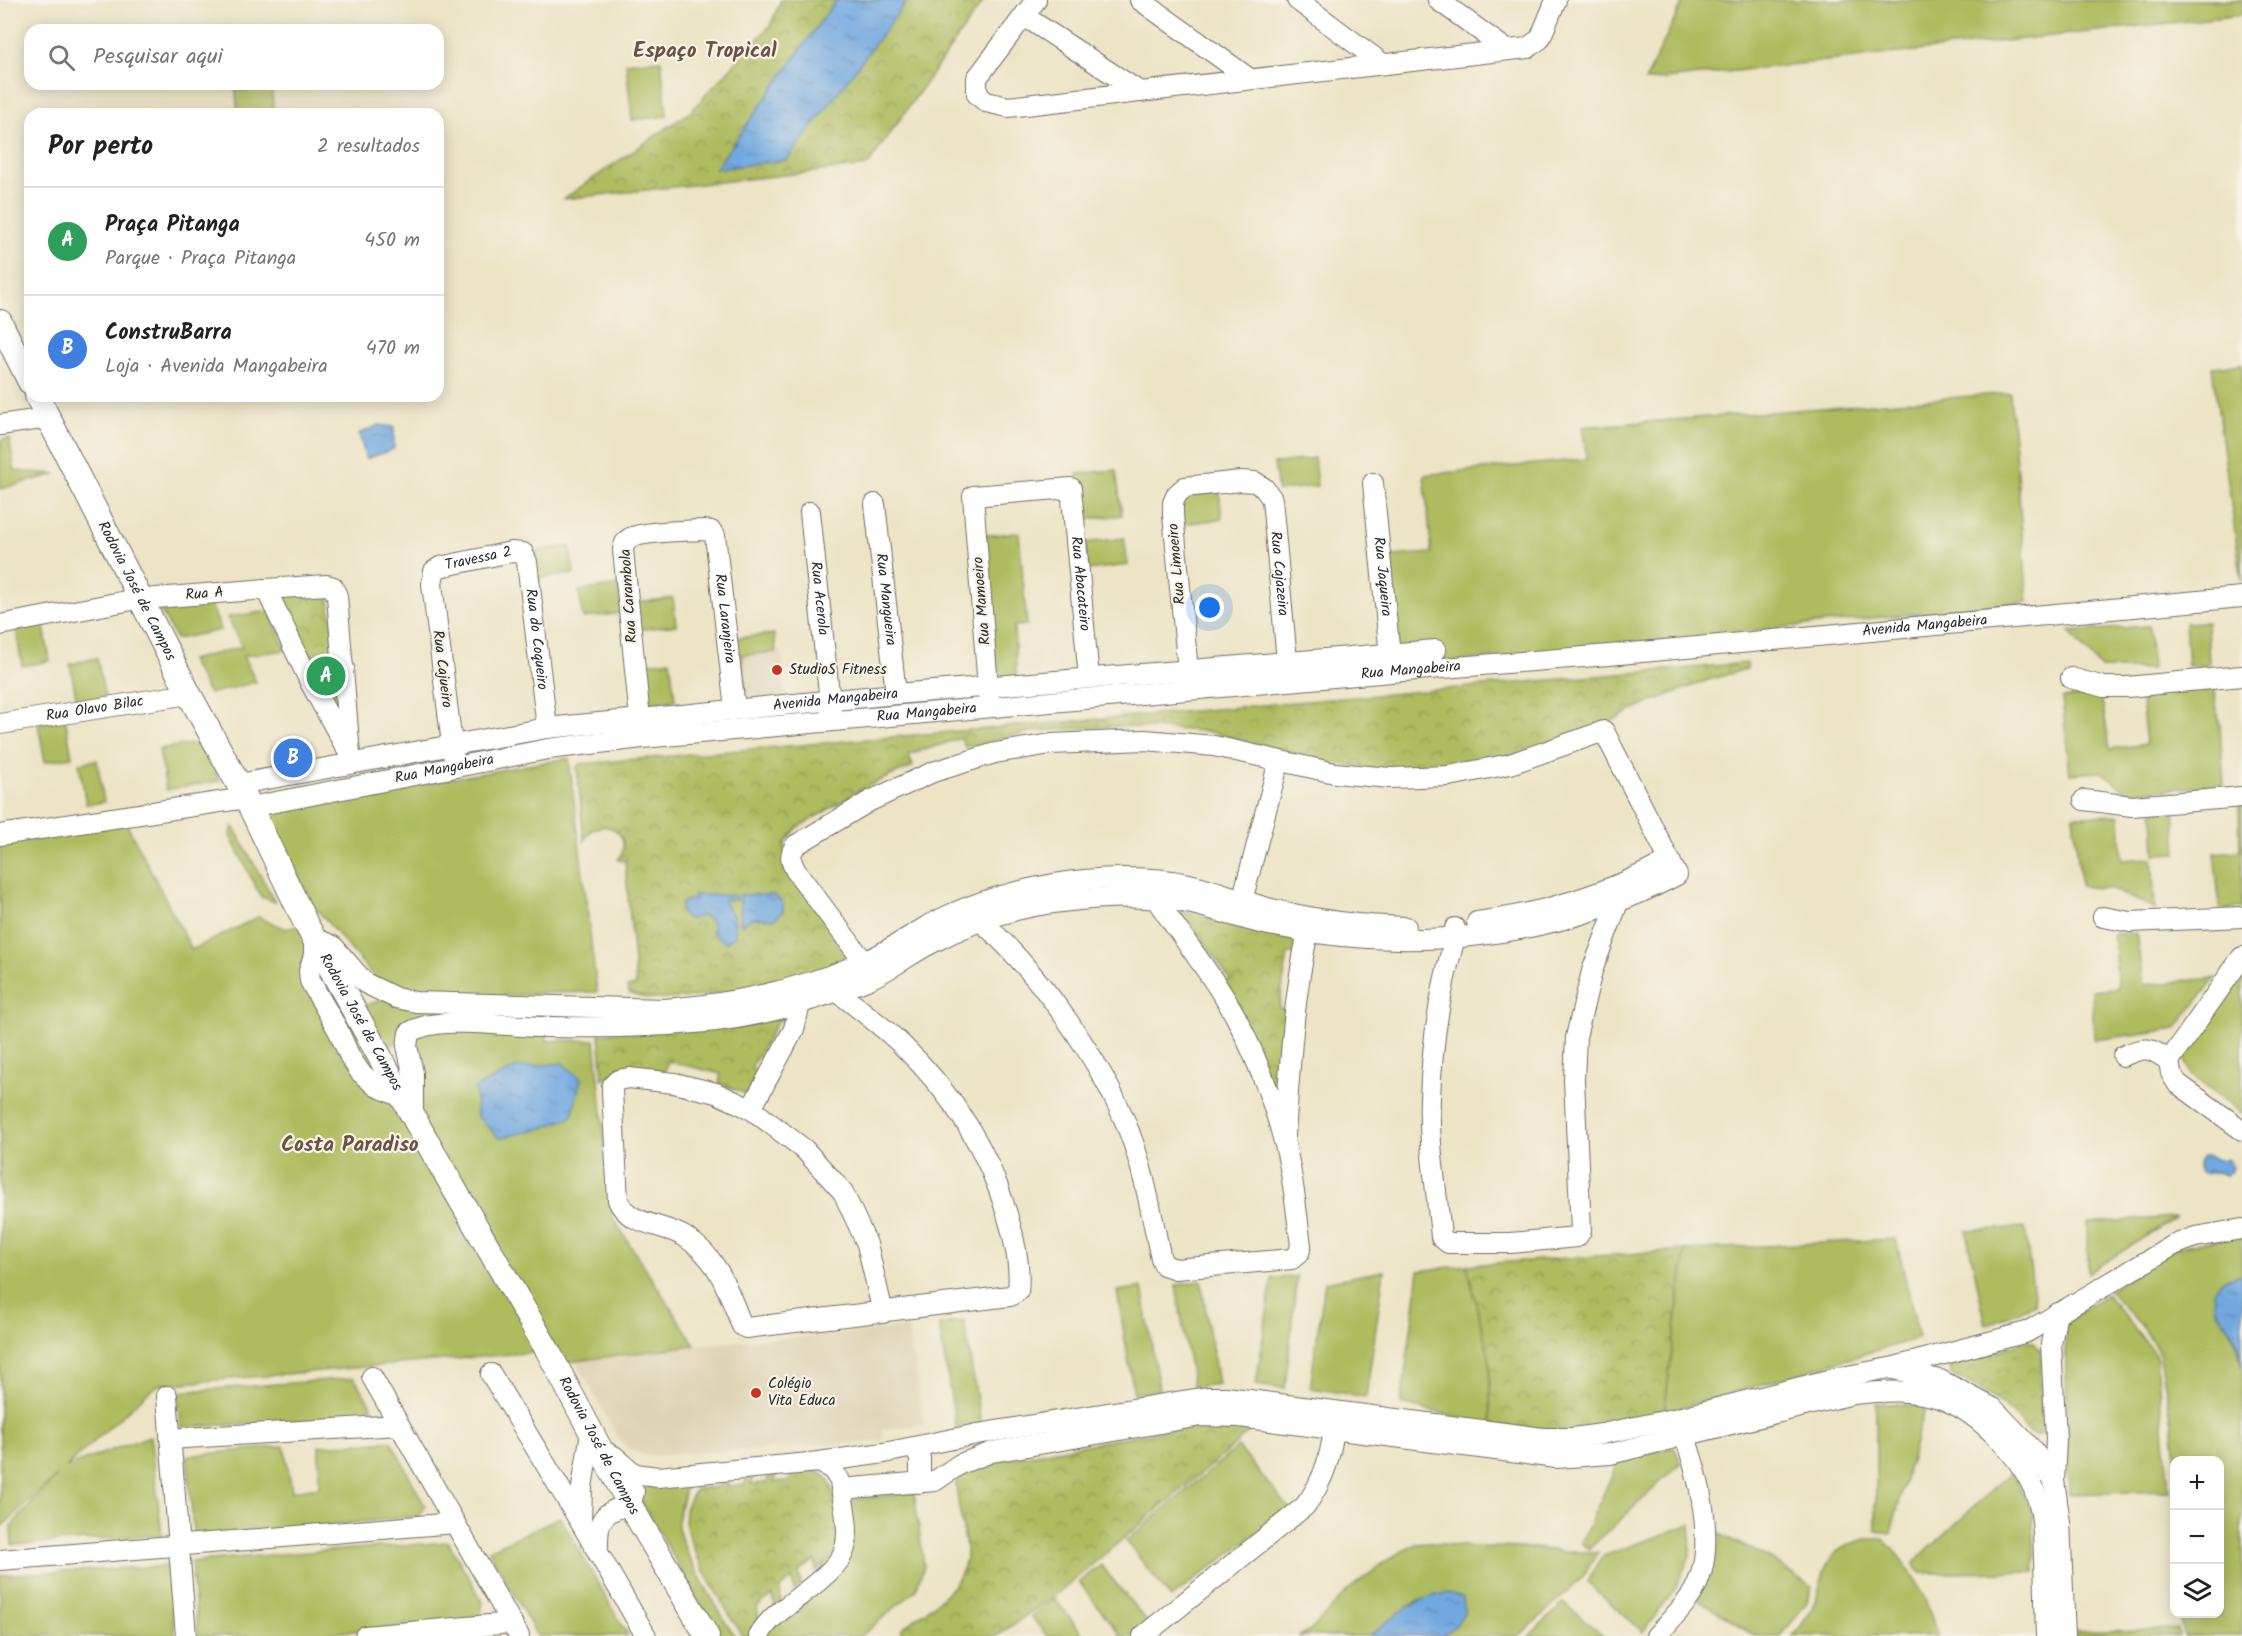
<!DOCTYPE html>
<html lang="pt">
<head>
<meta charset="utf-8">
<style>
  body { margin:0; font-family:Kalam,sans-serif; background:#f2f2f2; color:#222 }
  .controls { position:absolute; right:18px; bottom:18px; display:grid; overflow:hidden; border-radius:12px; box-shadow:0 3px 15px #0003 }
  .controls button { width:54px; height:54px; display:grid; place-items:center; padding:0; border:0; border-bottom:2px solid #e0e0e0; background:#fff; color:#222; font:30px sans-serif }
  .you { position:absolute; left:1210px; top:608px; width:21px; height:21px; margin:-15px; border:4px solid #fff; border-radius:50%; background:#1a73e8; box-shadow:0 0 0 9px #1a73e833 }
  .badge { display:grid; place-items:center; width:39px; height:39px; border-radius:50%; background:#0f766e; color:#fff; font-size:20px; font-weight:700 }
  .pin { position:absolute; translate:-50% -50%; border:3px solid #fff; box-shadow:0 2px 6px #0006 }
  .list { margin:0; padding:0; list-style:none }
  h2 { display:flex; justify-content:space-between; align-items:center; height:78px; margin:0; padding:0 24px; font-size:26px }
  h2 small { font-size:20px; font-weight:400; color:#767676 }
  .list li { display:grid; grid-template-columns:39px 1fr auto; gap:18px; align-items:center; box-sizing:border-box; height:108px; padding:0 24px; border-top:2px solid #e0e0e0 }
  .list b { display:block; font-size:22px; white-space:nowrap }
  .list p { margin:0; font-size:20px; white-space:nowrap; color:#767676 }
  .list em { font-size:20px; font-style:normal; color:#767676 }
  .icon { flex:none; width:33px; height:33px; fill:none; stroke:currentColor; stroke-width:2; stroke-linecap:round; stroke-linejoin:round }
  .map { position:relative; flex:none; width:2242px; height:1636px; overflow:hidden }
  .search { position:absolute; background:#fff; box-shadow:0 3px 15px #0003; left:24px; top:24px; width:420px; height:66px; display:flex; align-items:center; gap:15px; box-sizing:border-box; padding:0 21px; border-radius:18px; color:#767676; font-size:22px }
  .panel { position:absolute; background:#fff; box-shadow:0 3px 15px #0003; left:24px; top:108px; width:420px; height:294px; border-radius:18px }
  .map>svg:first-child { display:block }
  .built { fill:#ded3b4 }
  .green { fill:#aebc5e; stroke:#6c7444; stroke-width:1.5; fill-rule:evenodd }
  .park { fill:url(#park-crowns); stroke:#6c7444; stroke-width:1.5 }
  .water { fill:url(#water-ripples); stroke:#4e6a86; stroke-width:1.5 }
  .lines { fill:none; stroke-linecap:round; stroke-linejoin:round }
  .minor-casing { stroke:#6f6c61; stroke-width:22 }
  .major-casing { stroke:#6f6c61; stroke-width:26 }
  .minor { stroke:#fff; stroke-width:20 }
  .major { stroke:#fff; stroke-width:24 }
  .poi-dot { fill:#c8321e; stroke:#f7f3e8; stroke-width:2 }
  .labels { text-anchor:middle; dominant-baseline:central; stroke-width:4.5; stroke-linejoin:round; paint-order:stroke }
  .street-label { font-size:15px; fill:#2b2b2b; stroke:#f7f3e8 }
  .poi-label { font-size:15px; fill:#2b2b2b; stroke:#f7f3e8; text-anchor:start }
  .district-label { font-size:21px; font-weight:bold; fill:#695343; stroke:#f7f3e8 }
</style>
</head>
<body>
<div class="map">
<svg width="2242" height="1636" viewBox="0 0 2242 1636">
  <defs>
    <pattern id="park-crowns" width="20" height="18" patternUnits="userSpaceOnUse" patternTransform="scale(1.5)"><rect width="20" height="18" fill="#aebc5e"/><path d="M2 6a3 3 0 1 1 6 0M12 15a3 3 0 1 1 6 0" fill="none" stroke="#8e994e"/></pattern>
    <pattern id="water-ripples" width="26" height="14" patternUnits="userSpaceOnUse" patternTransform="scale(1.5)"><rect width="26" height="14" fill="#72a8e0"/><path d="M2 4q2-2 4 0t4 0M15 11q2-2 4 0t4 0" fill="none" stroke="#5e89b6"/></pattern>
  </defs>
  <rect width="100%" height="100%" fill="#f7f3e8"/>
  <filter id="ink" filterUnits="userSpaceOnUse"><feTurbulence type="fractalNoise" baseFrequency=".0167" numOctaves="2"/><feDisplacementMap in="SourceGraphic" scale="12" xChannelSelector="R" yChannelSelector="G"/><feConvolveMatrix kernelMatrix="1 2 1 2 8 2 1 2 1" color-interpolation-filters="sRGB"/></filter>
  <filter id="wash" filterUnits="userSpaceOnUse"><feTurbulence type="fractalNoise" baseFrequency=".008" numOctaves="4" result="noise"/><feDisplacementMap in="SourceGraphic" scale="24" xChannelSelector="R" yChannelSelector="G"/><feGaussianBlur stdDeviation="1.35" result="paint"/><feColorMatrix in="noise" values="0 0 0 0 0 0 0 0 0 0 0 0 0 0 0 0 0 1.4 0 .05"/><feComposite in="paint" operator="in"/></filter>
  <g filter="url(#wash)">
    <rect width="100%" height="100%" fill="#ece4c5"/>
    <g class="built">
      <polygon points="782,651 786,699 747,703 742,655"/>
      <polygon points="908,1328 924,1424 883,1429 883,1441 645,1456 628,1448 619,1439 576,1361 695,1345"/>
    </g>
    <g class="green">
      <polygon points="1684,0 2242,0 2242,15 1645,81"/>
      <polygon points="661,60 667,116 632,120 626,63"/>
      <polygon points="235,84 271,84 274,114 238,114"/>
      <polygon points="2242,364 2242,582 2212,367"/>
      <polygon points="2010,393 2028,602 1441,663 1389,654 1380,557 1432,553 1424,475 1587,459 1582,427"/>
      <polygon points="9,438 15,471 56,474 0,489 0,440"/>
      <polygon points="1314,458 1317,486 1278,491 1274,464"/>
      <polygon points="1116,470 1122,515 1081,520 1077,474"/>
      <polygon points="1219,491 1222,519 1183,524 1179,497"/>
      <polygon points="1019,533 1027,625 1014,626 1017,685 988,687 976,536"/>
      <polygon points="1124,538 1128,565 1088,570 1085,543"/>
      <polygon points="570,546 574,574 534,579 530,552"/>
      <polygon points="618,585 622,613 583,618 579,591"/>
      <polygon points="673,598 676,625 637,630 633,603"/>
      <polygon points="210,602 221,630 176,639 160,609"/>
      <polygon points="269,611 286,650 243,656 256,682 209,694 190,660 242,647 227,617"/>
      <polygon points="43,622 50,661 22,666 16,628"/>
      <polygon points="2207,622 2209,665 2188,666 2185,623"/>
      <polygon points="2149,626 2152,669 2102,669 2069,632"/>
      <polygon points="774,634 776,652 742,655 746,691 739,692 734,638"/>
      <polygon points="97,658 105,697 77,702 70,664"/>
      <polygon points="670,660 675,700 647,703 642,664"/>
      <polygon points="2213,688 2220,726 2224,785 2127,792 2102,772 2070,774 2062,698 2101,694 2110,749 2146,744 2140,690"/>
      <polygon points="65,717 72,757 45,762 38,724"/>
      <polygon points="200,743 220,781 166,790 159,749"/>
      <polygon points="569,758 597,992 543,993 513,996 404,992 376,979 313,905 264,811"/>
      <polygon points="97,760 104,802 86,804 79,763"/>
      <polygon points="2239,804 2242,804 2242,908 2220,909 2214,853 2240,851"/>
      <polygon points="2174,810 2177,853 2155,854 2153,811"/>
      <polygon points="2120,815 2122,860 2152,858 2155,908 2110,889 2081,886 2073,816"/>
      <path d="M123,817L192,950L258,917L287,929L306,924L353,1010L384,999L532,1010V1024L546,1027L547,1041L595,1040L612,1217L695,1345L554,1364L547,1351L159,1385L147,1393L66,1467L150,1436L162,1535L12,1545L11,1526L57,1476L0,1528V835ZM408,1034L402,1097L379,1054Z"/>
      <polygon points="233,826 238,835 275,902 261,897 230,836"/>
      <polygon points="2136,933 2143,985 2215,978 2176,1029 2094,1040 2092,990 2118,988 2113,934"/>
      <polygon points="2242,974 2242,1113 2191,1075 2185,1061 2187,1046"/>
      <polygon points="2176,1217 2088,1273 2087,1223"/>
      <polygon points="2025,1227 2035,1304 1986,1325 1966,1231"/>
      <path d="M2242,1234V1276L2238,1275L2214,1307C2231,1330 2238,1341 2242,1369V1636H2184L2180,1614H2220V1460H2176L2172,1422L2159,1352L2142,1326L2109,1291L2174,1248Z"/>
      <polygon points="1896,1239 1919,1338 1664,1413 1685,1250"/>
      <polygon points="1467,1265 1489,1356 1491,1425 1401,1404 1419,1271"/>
      <polygon points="1384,1271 1366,1397 1310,1388 1325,1282"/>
      <polygon points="1297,1276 1285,1389 1256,1385 1272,1279"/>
      <polygon points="1201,1281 1218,1384 1193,1387 1176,1285"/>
      <polygon points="1142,1287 1159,1390 1134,1394 1117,1291"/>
      <polygon points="2106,1294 2156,1354 2169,1491 2069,1494 2065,1323"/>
      <polygon points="964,1321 981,1424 956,1427 939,1325"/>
      <polygon points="354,1378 372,1407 356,1420 181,1427 178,1392"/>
      <polygon points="1876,1403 1925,1406 1891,1533 1876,1531"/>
      <polygon points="391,1441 425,1506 420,1516 194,1539 187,1456 284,1446 292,1491 319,1487 319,1446"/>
      <polygon points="1238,1447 1289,1508 1171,1598 1126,1541"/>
      <polygon points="1674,1447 1681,1463 1589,1549 1581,1543 1618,1462"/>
      <polygon points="2012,1471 2033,1515 2035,1572 1920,1573 1914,1563"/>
      <path d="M658,1479L685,1482C687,1497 675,1510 678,1527C683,1555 719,1609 734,1636H719L636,1492L642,1485Z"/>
      <polygon points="914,1492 924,1566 916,1590 861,1636 759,1636 821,1578 843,1501"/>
      <polygon points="560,1517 628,1636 537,1636 489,1550"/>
      <polygon points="1691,1524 1690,1556 1674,1590 1643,1632 1587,1582 1603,1556"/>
      <polygon points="1713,1531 1769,1558 1812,1587 1808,1601 1781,1636 1755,1636 1698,1599"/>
      <path d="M1867,1539H1883C1911,1566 1928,1599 1937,1636H1793C1802,1625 1811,1612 1816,1599C1828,1562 1825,1550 1867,1539Z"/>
      <path d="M448,1542L483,1602L480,1620L298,1636H198L191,1562C277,1553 362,1549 448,1542Z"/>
      <polygon points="1431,1543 1478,1547 1535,1548 1566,1552 1598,1552 1582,1578 1519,1636 1441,1636 1455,1626 1418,1600 1369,1636 1298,1636 1312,1629 1348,1590 1392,1557 1416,1544"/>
      <polygon points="1101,1565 1148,1623 1132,1636 1121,1636 1079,1582"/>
      <polygon points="167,1566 175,1636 0,1636 0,1575"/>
      <polygon points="1054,1598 1084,1636 1047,1636 1031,1616"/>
      <polygon points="1564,1603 1603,1636 1529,1636"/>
      <polygon points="2178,1629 2179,1636 2072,1636 2072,1632"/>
    </g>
    <g class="park">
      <polygon points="781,0 984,0 867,166 563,199 690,112 770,26"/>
      <polygon points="327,585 350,755 266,589"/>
      <path d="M1747,663V669L1708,680L1655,700L1567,742L1506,763L1399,772L1329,763L1206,731L1117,726L1035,731L965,747L961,738L909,755L913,766L867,786L797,828L786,842L784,851L849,957L847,960C829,966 812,973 794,978C759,987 660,1009 629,993L627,987L636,986L625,861L618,860C637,833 598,811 584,841L577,767L580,764Z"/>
      <polygon points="1177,910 1301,938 1299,953 1288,953 1279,1008 1288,1011 1280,1103 1222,985 1230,980 1199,933 1190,936 1176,912"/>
      <polygon points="788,1014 787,1024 779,1019 751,1068 759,1074 746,1094 719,1083 721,1074 668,1061 665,1071 619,1069 603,1079 599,1034"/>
      <polygon points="1685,1250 1664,1413 1582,1432 1491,1425 1489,1356 1467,1265"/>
      <path d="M2025,1341L2033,1342L2041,1352V1431L2037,1436C2028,1435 2023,1424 2017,1418C1999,1399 1976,1387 1953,1376L1950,1369L1954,1362L1978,1357Z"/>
      <path d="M1194,1425L1252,1428L1236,1444L1062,1590L997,1636H901L902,1629C928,1607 970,1586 966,1547C963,1526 957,1504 956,1482L957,1477L969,1466Z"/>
      <path d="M794,1468C805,1469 817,1469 826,1477C835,1487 843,1538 836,1551C832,1558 822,1565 816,1572L815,1560L799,1572L801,1585L794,1591L792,1579L780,1588L781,1601L775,1607L773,1595L757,1607L759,1620L751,1636H742C726,1608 680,1540 685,1510C687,1502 692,1495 696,1489L719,1487L724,1475H732L727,1486L744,1485L749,1473L756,1472L751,1484L766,1483L771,1471L778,1470L774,1482L789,1481Z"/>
    </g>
    <g class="water">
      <polygon points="836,0 908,0 787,160 715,169"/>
      <polygon points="379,425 394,427 394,449 366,459 359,434"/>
      <path d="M694,895H735L736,900H724C725,907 729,908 732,914C736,920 735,928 735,935L726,943L712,932L713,925L707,917L700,916L690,920L681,914V904L687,900H693Z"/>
      <polygon points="740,895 774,895 783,903 783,911 775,919 752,918 741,925"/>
      <polygon points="562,1063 581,1078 572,1117 540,1129 499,1138 477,1116 475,1088 515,1068"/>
      <path d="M2206,1156L2218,1160L2227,1159L2232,1165L2231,1171L2225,1175L2216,1172L2203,1174C2195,1168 2197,1159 2206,1156Z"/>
      <polygon points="2239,1275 2242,1276 2242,1369 2239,1347 2233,1333 2214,1307 2213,1292 2223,1280"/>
      <path d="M1448,1593L1463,1597L1464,1613L1455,1626L1441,1636H1369C1393,1617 1416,1596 1448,1593Z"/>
    </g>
  </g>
  <g filter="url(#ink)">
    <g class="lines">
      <defs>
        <g id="minor">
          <polyline points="1036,0 977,78 977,94 986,102 1008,107 1527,48 1540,39 1556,0"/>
          <polyline points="1140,0 1250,79"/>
          <polyline points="1297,0 1383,64"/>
          <polyline points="1438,0 1507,50"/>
          <polyline points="1024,16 1140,92"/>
          <polyline points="0,425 48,418"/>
          <path id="s1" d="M1373,483L1391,666"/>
          <path id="s2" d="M875,504L896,694"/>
          <path id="s3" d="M810,512L831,712"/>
          <polygon points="327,585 333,587 337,596 350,755 311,684 266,589"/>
          <path id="s4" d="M0,625L132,600L266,589"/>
          <polyline points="2071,678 2104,687 2127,687 2242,676"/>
          <path id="s5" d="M1189,681L1173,515V503L1177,494L1185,487L1241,481L1255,482L1264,488L1272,499L1287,661"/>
          <polyline points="311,684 344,668"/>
          <path id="s6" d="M989,700L973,496L1071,488L1089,678"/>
          <path id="s7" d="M0,724L189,694"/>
          <path id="s8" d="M641,729L623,550C624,545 625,541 630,538C644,531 686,531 703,530L711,531L715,535L735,709"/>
          <path id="s9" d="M454,760L432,584L434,571L440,567L511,552L523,553L527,562L547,728"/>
          <path id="s10" d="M239,784L547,728L896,694L1436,650"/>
          <polyline points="2084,800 2132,806 2242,797"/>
          <path id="s11" d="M250,807L548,749L642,738L1391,672L1609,655L2242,597"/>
          <polyline points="0,835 246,798"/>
          <polyline points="1239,912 1279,761"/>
          <polyline points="2103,917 2130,922 2242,917"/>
          <path d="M981,921C1038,972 1103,1062 1130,1134C1145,1174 1152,1217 1161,1259L1164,1265L1176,1269L1292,1259L1299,1253L1301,1245C1296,1212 1294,1178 1285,1145C1274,1102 1256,1057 1236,1017C1213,975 1182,938 1156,899"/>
          <path d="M1477,922C1543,914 1612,892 1670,860"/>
          <path d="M1455,928V938C1440,990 1432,1044 1430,1098C1428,1144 1437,1191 1441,1237L1448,1243H1510L1577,1237L1581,1231L1574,1080L1576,1037L1592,971L1619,900"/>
          <polyline points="2242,957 2169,1061 2171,1073 2177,1083 2242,1130"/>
          <path d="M830,986C854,1005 879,1023 901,1044C950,1091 988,1149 1007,1214C1014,1236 1021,1268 1018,1291L1010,1296L746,1328L742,1326C728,1291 719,1258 685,1237C663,1223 628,1226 618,1200L612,1091V1086L618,1080L629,1078L674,1083L716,1093L751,1109L804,1149L843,1192L867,1244L883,1313"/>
          <path d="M2123,1056C2145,1046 2150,1047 2169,1061"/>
          <path d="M402,1097L376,1086L360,1072L350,1057L338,1030L310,981L309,971L314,955V938L333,946L365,983L396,998L416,1002L665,1009C733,1004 800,990 862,963C890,951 914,932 941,919C976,901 1015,891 1054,884C1095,877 1148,875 1189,884C1217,890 1244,902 1271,909C1315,920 1361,926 1406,927"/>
          <polyline points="751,1109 794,1029 800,1004"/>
          <path d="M413,1116V1073L407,1046L409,1033C435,1014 511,1027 545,1027C601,1028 659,1027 716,1021C764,1016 822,998 867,980C890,970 909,955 930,944C970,922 1015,907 1061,902C1103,897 1150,894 1192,904C1219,910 1246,921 1274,926C1409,953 1554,940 1677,875L1604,731L1510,764L1449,776L1390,778L1335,773L1214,746L1145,740L1051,744L995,753L933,772L870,801L796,845C789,854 790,861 796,871L864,962"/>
          <path d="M1285,1135C1290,1067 1293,999 1308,932"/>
          <polyline points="1891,1368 2027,1332 2174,1245 2195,1237 2242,1229"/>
          <polyline points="491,1374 581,1523 646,1636"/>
          <polyline points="372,1377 519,1636"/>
          <polyline points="167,1396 186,1636"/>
          <polyline points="170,1439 399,1425"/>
          <polyline points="914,1448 920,1458 920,1483"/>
          <path d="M601,1450L614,1456L635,1474L658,1477L819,1462L832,1469L840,1481C843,1504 854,1539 840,1559C827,1577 804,1592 787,1606C776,1614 765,1623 759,1636"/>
          <polyline points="819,1462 884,1453 977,1434 1207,1397 1226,1397 1543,1438 1573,1438 1602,1434 1678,1418 1837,1378 1889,1368 1940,1380 1993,1408 2032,1449 2054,1481 2060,1522 2065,1636"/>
          <polyline points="2054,1481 2056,1439 2051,1344 2057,1313"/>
          <path d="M841,1489L935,1481L960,1464L992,1452L1201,1416L1239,1417L1556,1458L1610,1454L1853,1394C1882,1391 1911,1389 1939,1398C1980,1412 2028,1462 2039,1504C2044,1522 2043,1540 2044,1559C2045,1584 2045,1610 2046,1636"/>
          <polyline points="581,1522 582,1487 591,1432"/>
          <path d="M598,1553C597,1524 599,1511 630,1505L634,1492"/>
          <polyline points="0,1560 455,1523"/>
          <polyline points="365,1636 512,1623"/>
          <path d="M1143,1636L1305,1506C1324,1481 1334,1449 1334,1417"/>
          <path d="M1656,1636C1668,1623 1682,1609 1692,1594C1720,1550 1698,1469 1680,1424"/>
        </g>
        <g id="major">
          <polyline points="0,322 30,382"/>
          <path id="s12" d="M37,396L189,694L246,798L306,924L434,1154L548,1351L630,1505L707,1636"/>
        </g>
      </defs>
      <use href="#minor" class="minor-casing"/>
      <use href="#major" class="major-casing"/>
      <use href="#minor" class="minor"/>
      <use href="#major" class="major"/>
    </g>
  </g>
  <g class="poi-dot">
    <circle cx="777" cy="670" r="6"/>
    <circle cx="756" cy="1393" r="6"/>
  </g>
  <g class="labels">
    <g class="street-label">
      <text stroke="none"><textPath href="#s9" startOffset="237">Travessa 2</textPath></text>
      <text transform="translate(1177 564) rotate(-95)">Rua Limoeiro</text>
      <text stroke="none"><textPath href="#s5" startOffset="369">Rua Cajazeira</textPath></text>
      <text stroke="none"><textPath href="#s1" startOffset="94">Rua Jaqueira</textPath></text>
      <text stroke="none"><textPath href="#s6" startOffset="399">Rua Abacateiro</textPath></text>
      <text stroke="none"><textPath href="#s12" startOffset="219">Rodovia José de Campos</textPath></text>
      <text stroke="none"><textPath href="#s4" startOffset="207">Rua A</textPath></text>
      <text transform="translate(629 596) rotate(-94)">Rua Carambola</text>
      <text stroke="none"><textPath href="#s3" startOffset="87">Rua Acerola</textPath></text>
      <text stroke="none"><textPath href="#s2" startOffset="96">Rua Mangueira</textPath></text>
      <text transform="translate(982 601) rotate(-95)">Rua Mamoeiro</text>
      <text stroke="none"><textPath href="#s8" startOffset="366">Rua Laranjeira</textPath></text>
      <text stroke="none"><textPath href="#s11" startOffset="1686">Avenida Mangabeira</textPath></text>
      <text stroke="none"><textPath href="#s9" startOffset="370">Rua do Coqueiro</textPath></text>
      <text transform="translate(442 669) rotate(83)">Rua Cajueiro</text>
      <text stroke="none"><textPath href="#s11" startOffset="1170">Rua Mangabeira</textPath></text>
      <text stroke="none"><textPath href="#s10" startOffset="603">Avenida Mangabeira</textPath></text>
      <text stroke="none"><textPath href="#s7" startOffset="96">Rua Olavo Bilac</textPath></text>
      <text stroke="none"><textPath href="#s11" startOffset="684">Rua Mangabeira</textPath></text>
      <text stroke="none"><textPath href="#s11" startOffset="198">Rua Mangabeira</textPath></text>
      <text stroke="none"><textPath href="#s12" startOffset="705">Rodovia José de Campos</textPath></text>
      <text stroke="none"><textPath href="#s12" startOffset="1191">Rodovia José de Campos</textPath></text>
    </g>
    <g class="poi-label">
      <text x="789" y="670">StudioS Fitness</text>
      <text x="768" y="1384">Colégio<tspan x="768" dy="17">Vita Educa</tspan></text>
    </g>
    <g class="district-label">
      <text x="705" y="51">Espaço Tropical</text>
      <text x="350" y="1145">Costa Paradiso</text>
    </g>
  </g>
</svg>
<div class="controls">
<button>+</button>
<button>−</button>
<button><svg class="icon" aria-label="layers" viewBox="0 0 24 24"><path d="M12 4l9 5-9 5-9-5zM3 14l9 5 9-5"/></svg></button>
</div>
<div class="you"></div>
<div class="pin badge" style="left:326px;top:676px;background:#2e9e5b">A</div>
<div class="pin badge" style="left:293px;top:758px;background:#3f7fe0">B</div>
<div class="search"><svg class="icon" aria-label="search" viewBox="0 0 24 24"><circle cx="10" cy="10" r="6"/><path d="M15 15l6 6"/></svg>Pesquisar aqui</div>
<section class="panel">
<h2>Por perto<small>2 resultados</small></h2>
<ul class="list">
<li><span class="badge" style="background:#2e9e5b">A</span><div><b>Praça Pitanga</b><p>Parque · Praça Pitanga</p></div><em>450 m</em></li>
<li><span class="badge" style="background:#3f7fe0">B</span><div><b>ConstruBarra</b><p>Loja · Avenida Mangabeira</p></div><em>470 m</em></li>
</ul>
</section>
</div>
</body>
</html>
